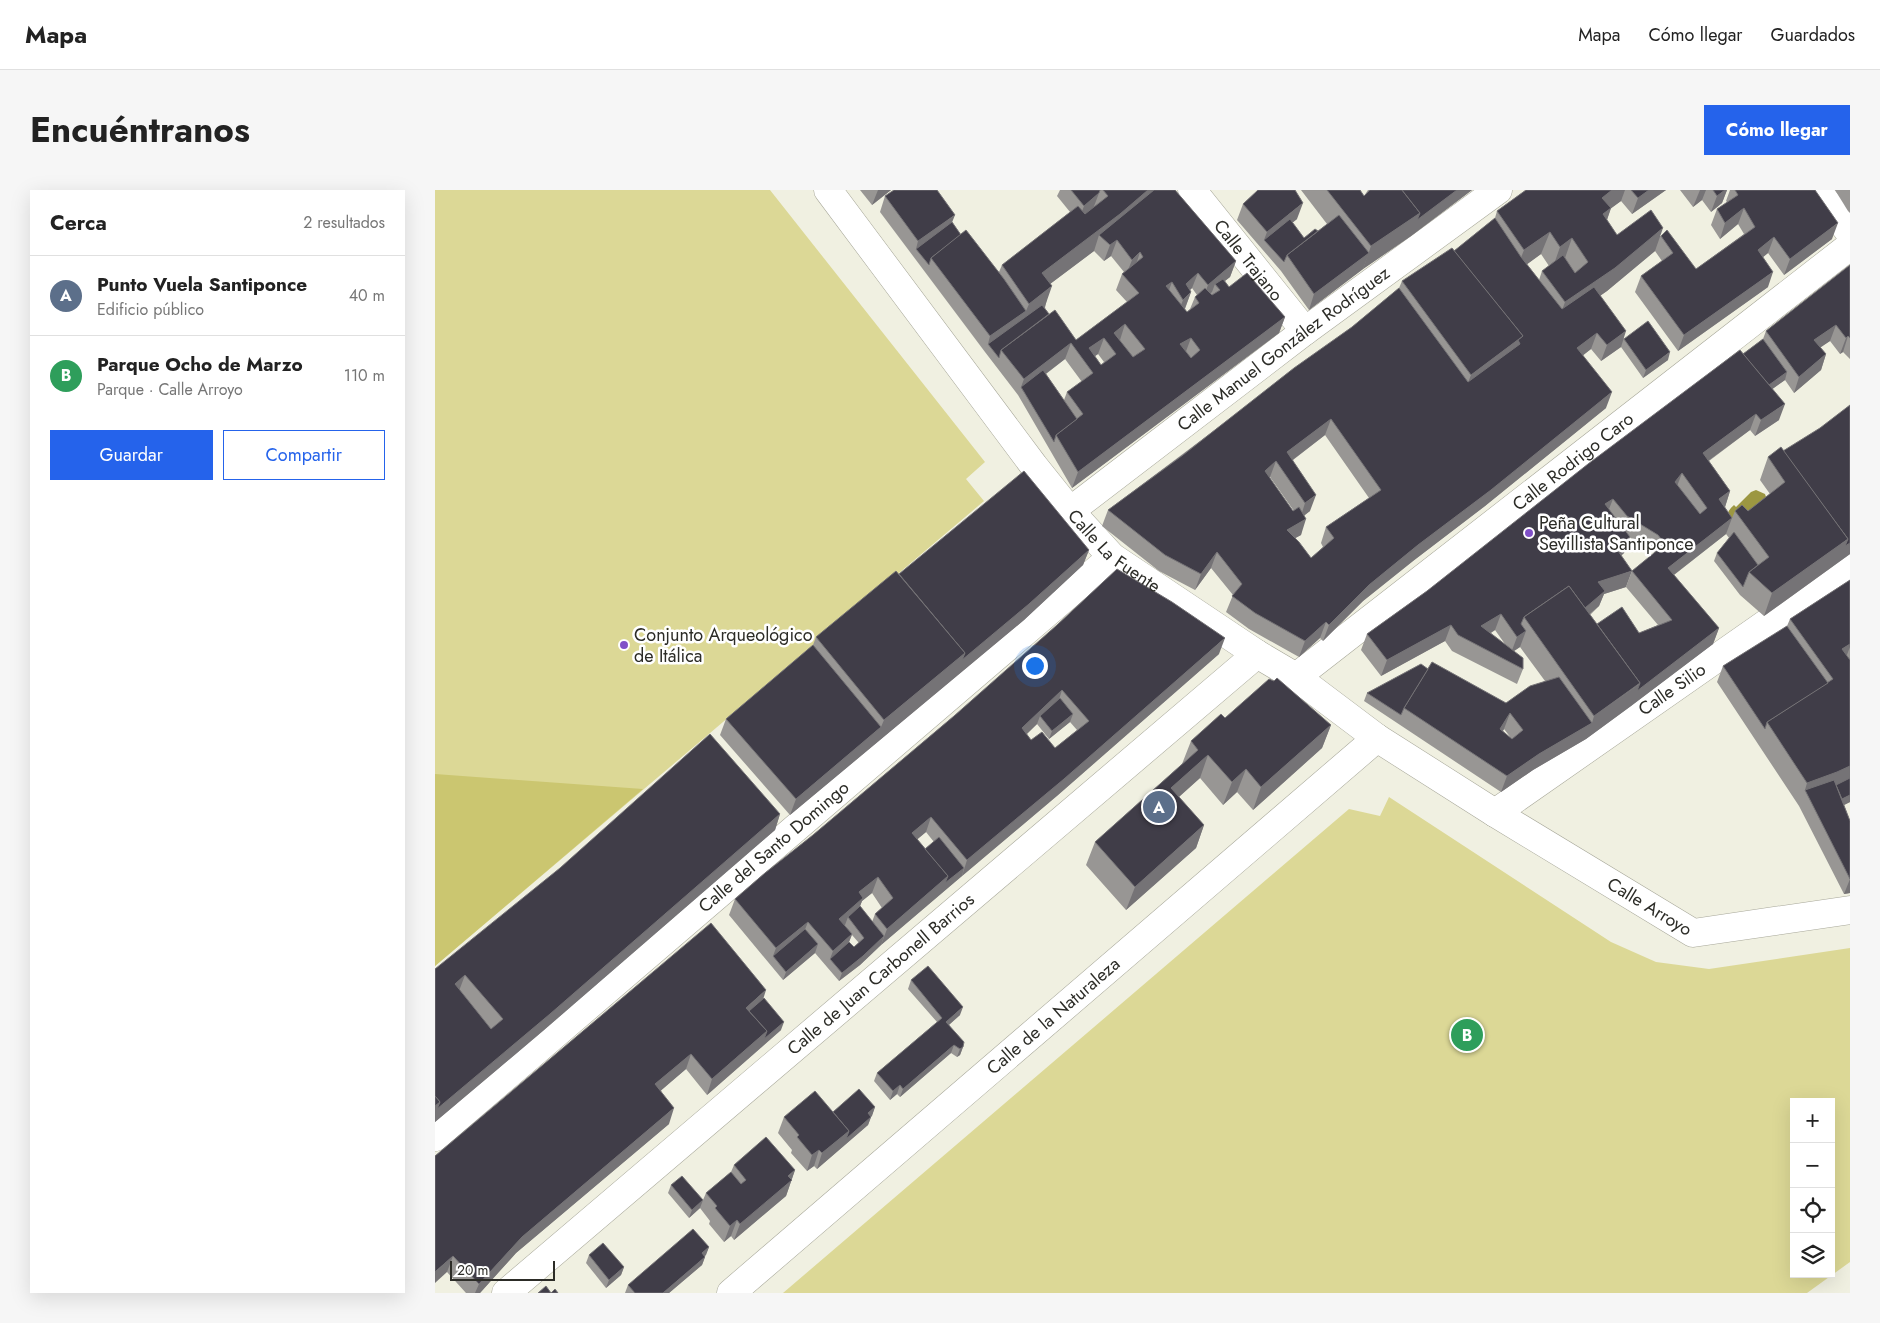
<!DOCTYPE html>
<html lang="es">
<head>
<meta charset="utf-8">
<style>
  body { margin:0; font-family:Jost,sans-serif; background:#f6f6f6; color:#222 }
  .controls { position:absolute; right:15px; bottom:15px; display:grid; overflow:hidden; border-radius:0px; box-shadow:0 5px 20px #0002 }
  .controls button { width:45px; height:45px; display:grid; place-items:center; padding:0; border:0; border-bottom:1px solid #e0e0e0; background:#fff; color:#222; font:25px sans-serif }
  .scale { position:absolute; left:15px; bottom:12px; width:105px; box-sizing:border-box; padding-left:5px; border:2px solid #2c2c27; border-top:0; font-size:14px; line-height:18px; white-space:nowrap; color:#2c2c27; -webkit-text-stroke:4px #fff; paint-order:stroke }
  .you { position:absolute; left:599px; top:475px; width:18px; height:18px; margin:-12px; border:4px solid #fff; border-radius:50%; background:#1a73e8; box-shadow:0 0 0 8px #1a73e833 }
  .badge { display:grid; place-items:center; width:32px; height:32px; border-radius:50%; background:#2563eb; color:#fff; font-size:16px; font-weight:700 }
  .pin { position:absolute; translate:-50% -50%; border:2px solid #fff; box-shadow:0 1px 5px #0006 }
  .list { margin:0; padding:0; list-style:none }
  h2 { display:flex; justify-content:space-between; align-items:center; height:65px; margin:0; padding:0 20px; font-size:21px }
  h2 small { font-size:16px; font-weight:400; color:#767676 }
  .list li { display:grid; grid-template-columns:32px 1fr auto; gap:15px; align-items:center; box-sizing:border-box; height:80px; padding:0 20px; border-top:1px solid #e0e0e0 }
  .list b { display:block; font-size:19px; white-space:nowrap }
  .list p { margin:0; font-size:16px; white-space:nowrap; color:#767676 }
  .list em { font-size:16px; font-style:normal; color:#767676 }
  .actions { display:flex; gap:10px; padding:15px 20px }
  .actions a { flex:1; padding:11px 0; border:1px solid #2563eb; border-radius:0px; text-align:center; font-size:18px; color:#2563eb }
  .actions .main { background:#2563eb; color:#fff }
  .icon { flex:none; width:28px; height:28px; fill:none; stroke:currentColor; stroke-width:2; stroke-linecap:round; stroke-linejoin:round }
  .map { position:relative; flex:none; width:1415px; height:1103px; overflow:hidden; border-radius:0px }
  header { display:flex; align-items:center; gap:30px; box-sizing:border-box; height:70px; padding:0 25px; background:#fff; border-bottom:1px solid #e0e0e0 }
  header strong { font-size:24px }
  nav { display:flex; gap:28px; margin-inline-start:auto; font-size:18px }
  .intro { display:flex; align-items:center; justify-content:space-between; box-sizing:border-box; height:120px; padding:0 30px }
  h1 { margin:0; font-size:35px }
  .button { padding:12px 22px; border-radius:0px; background:#2563eb; color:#fff; font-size:18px; font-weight:700 }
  main { display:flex; gap:30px; padding:0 30px }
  aside { flex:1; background:#fff; border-radius:0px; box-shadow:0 5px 20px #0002 }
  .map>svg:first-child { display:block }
  .green { fill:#dcd896; fill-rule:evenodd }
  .forest { fill:#cbc670 }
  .water { fill:#9c9741 }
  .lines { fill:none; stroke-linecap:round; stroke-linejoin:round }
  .street-casing { stroke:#a7a799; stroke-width:29 }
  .street { stroke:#fff; stroke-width:28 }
  .wall { fill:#989694; fill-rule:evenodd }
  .shaded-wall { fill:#757376 }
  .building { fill:#403d48; stroke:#757376; fill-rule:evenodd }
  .poi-dot { fill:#8050c8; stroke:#fff; stroke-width:2 }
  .labels { text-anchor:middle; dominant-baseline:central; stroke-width:5; stroke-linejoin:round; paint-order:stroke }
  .street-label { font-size:18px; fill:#2c2c27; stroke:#fff }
  .poi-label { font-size:18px; fill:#2c2c27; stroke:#fff; text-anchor:start }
</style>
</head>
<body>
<header>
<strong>Mapa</strong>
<nav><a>Mapa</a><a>Cómo llegar</a><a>Guardados</a></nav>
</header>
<div class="intro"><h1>Encuéntranos</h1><a class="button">Cómo llegar</a></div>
<main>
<aside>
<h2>Cerca<small>2 resultados</small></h2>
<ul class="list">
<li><span class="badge" style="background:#5c6f8a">A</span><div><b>Punto Vuela Santiponce</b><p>Edificio público</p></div><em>40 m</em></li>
<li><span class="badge" style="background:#2e9e5b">B</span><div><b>Parque Ocho de Marzo</b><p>Parque · Calle Arroyo</p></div><em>110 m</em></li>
</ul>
<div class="actions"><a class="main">Guardar</a><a>Compartir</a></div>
</aside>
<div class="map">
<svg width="1415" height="1103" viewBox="0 0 1415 1103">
  <rect width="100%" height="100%" fill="#f0f0e1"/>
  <g class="green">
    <polygon points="0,0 335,0 550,272 531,289 549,311 0,776"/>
    <path d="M954,607L1176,752L1221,772L1274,779L1415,758V1072L1372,1103H348L914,619L945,626ZM1359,912H1396V1084H1359Z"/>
  </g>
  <polygon class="forest" points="0,584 208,599 0,776"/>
  <path class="water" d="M1321,300L1330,304L1333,313L1292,332C1291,325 1293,320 1299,315L1301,317L1316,302Z"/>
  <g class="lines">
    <defs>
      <g id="street">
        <path id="s1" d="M393,0L599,276L635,321L677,367L822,464L861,487L942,548L1060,623L1258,743L1415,720"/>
        <path id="s2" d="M757,0L870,141"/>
        <polyline points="1382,0 1415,43"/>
        <path id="s3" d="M635,321L870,141L1063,0"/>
        <path id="s4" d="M861,487L1415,56"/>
        <path id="s5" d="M1060,623L1415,375"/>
        <path id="s6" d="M0,947L677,367"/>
        <path id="s7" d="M71,1103L822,464"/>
        <path id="s8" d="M296,1103L942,548"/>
      </g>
    </defs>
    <use href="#street" class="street-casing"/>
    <use href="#street" class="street"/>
  </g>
  <g class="wall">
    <polygon points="425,0 456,0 437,15"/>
    <path d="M625,0H740L801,71L795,87L790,91L794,97L850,127L844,143L637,298L583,205L550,162L445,22L450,6L517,32L526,45L564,82L567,75L635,22L622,6ZM659,61L669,71L676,66L689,82L687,84L681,100L692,112L641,150L614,124L610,118L615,94ZM757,98L762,105L760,107L755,119L752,122L750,119L756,102L755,100ZM663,164L669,172L666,175L660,166ZM630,169L647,192L632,202L629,210L611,184Z"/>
    <polygon points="866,0 925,0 929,6 933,0 1037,0 976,46 928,79 874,120 846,81 802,30 808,14 862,29 857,33 869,48 883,41 892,34"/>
    <path d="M1091,0H1231L1197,24L1186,11L1176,18L1172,30L1182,45L1226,46L1261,79L1309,44L1303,34L1285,49L1276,35L1282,19L1292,12L1291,11L1295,0H1380L1397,49L1349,85L1333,63L1328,67L1333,97L1243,161L1200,102L1206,86L1227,71L1220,61L1172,101L1165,106L1189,149L1233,170L1208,188L1186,157L1166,171L1156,159L1148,165L1171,218L1050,316L978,371L928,411L888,451L885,448L864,467L814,439L791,422L798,405L776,378L760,400L724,381L667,336L673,320L917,137L964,98L967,91L1019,61L1060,28L1062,21ZM1106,64L1114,76L1107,81L1104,90L1092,74ZM890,245L934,308L891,337L886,353L888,357L876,368L860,348L866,345L869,325L875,321L858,270ZM835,287L859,321H858L835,288Z"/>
    <polygon points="1245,0 1292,0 1287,13 1276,22 1267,10 1258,17"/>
    <polygon points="1400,0 1415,0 1415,23 1413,21"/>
    <path d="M1415,75V169L1408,162L1405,164L1395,151L1385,157L1391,164L1386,180L1359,203L1350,190L1337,199L1344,230L1320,246L1315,240L1274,271L1295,301L1290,317L1297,328L1300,321H1313L1335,304L1325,290L1333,267L1415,364L1329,426L1305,405L1279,371L1282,363L1294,348L1291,344L1239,385L1284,438L1278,454L1196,516L1151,549L1098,580L1066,602L929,511L932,503L993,479L1071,513L1110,491L1085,457L1079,461L1088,479L1082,494L1017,461L1010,451L946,486L926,460L932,444L992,401L1328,149L1331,141ZM1194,347L1218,361L1219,363L1197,381L1191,397L1223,435L1204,443L1162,434L1155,425L1164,416L1169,404L1191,397L1186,366L1189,363L1195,347ZM1060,440L1070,454L1056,443ZM1069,539L1076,548L1068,541Z"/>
    <polygon points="654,360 648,375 589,430 355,625 285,545 291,529 378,455 381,447 464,384"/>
    <polygon points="1415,390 1415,612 1409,615 1415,631 1415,703 1409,704 1364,616 1282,492 1288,476 1352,436 1355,429"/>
    <path d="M784,464L623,605L508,702L446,755L425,775L404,791L380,763L348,790L294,725L300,709L378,645L519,526ZM635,532L642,540L620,558L596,550L592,544L602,534L614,549ZM491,642L499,652L490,659L482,649ZM437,703L447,718L440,724L437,732L425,716L427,711ZM417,745L424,753L419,757L414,752Z"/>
    <polygon points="790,528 896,535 887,558 818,620 802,602 788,615 765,588 744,607 769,635 761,658 691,720 651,675 660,652 747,574 756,551"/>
    <polygon points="345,624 340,640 109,840 0,932 0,779"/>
    <polygon points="476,790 525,825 514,835 528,857 525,865 522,867 516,863 465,907 462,904 455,910 439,891 442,883 502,832 473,799"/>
    <polygon points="329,808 346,840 272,905 251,879 226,900 234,934 81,1063 45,1103 31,1103 12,1082 0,966"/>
    <polygon points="440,917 433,935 382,979 379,976 372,981 356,963 357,960 343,943 349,927"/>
    <polygon points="299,975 360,980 351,1006 299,1050 296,1046 289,1052 274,1034 275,1031 265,1018 254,1028 233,1003 236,995 268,1010 271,1003 296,982"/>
    <polygon points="274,1057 270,1066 270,1067 267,1075 234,1103 190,1103 193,1095"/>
    <polygon points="154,1065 189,1077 186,1085 171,1098 151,1073"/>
  </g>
  <g class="shaded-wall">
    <polygon points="443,0 456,0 437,15"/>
    <polygon points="713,0 727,0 664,45 659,61 599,106 607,83"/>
    <polygon points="1022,0 1037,0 976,46 928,79 936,56 985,23"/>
    <polygon points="1177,0 1190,0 1186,11 1159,31 1167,8"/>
    <polygon points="1214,0 1231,0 1197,24 1203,8"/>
    <polygon points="1265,0 1271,0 1267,10 1258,17"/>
    <polygon points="1290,0 1292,0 1287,13 1276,22 1282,6"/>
    <polygon points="664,3 658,19 643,32 649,16"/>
    <polygon points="868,13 862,29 832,53 829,50 832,42"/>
    <polygon points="1176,18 1168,41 1168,24"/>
    <polygon points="1309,18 1303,34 1285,49 1290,33"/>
    <polygon points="520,25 514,40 481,59 483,51"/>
    <polygon points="1403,33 1397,49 1349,85 1355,69"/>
    <polygon points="1228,38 1220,61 1172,101 1122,135 1130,112"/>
    <polygon points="1115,42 1106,64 1080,83 1089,60"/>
    <polygon points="1339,47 1333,63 1317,76 1323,60"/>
    <polygon points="1137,48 1129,71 1117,80 1125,57"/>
    <polygon points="682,50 676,66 669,71 675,55"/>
    <polygon points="705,62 700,78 691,85 697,70"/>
    <polygon points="934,63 928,79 874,120 879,104"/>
    <polygon points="801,71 795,87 782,97 780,94 777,102 767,111 773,95"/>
    <polygon points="1338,82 1333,97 1243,161 1249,145"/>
    <polygon points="763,83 757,98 747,108 751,94"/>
    <polygon points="737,92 731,108 731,96"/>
    <polygon points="617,96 609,119 553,154 555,146 591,121 594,114"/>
    <polygon points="756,102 750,118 742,126 748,110"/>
    <polygon points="850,127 844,143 637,298 643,282"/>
    <polygon points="690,134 685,150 679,143"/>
    <polygon points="1401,135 1395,151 1373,166 1379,150"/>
    <polygon points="1191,141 1186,157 1166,171 1172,155"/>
    <polygon points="1162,143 1156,159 1137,174 1142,158"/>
    <polygon points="1088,146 1080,169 1027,208 1036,185"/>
    <polygon points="1413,146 1408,162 1405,164 1411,148"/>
    <polygon points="669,148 663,164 650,173 654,158"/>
    <polygon points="756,148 750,164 745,154"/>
    <polygon points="636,153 630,169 588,201 586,197 589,189"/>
    <polygon points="1235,162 1233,170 1208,188 1211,180"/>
    <polygon points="1391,164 1386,180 1359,203 1364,187"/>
    <polygon points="1352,182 1350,190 1325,208 1328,199"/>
    <polygon points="1177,202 1171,218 1050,316 978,371 928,411 888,451 894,435 934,395 983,355"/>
    <polygon points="1350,214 1344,230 1320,246 1326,230"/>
    <polygon points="1321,224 1315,240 1262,279 1268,263"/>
    <polygon points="896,229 890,245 847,278 852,262"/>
    <polygon points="841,271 835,287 824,297 830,281"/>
    <polygon points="1247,283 1241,299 1240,292"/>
    <polygon points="1295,301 1290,317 1284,309"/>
    <polygon points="881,305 875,321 865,329 870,313"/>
    <polygon points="1178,309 1172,324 1170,314"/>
    <polygon points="1297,328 1291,344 1227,394 1233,378"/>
    <polygon points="871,329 866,345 846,356 852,340"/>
    <polygon points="1195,347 1189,363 1175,374 1181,358"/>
    <polygon points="1413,349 1415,353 1415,364 1329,426 1337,403"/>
    <polygon points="654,360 648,375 589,430 355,625 361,609 446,537 449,530"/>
    <polygon points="782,362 776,378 760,400 766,384"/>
    <polygon points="1197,381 1191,397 1169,404 1164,416 1139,437 1163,392"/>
    <polygon points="1066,424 1060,440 1041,452 1046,436"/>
    <polygon points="891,432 885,448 864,467 870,451"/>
    <polygon points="1016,435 1010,451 946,486 952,470"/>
    <polygon points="1284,438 1278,454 1196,516 1151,549 1098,580 1066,602 1072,586 1104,564 1157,533 1159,526"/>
    <polygon points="1091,441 1085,457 1076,463 1082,447"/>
    <polygon points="790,448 784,464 623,605 527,686 532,670"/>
    <polygon points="1415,454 1415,457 1408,475 1407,459"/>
    <polygon points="627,500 622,516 605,526 602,534 581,554 587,538"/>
    <polygon points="1075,523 1069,539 1059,555 1065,539"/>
    <polygon points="638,524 635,532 614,549 617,541"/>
    <polygon points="896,535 887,558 818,620 826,597"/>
    <polygon points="773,565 765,588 728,621 736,598"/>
    <polygon points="1415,576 1415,595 1370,600 1372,593"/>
    <polygon points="811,579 802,602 788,615 797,592"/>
    <polygon points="1415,605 1415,612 1399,620 1402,612"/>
    <polygon points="345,624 340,640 109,840 0,932 0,916"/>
    <polygon points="496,627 491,642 471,659 477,643"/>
    <polygon points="769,635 761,658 691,720 700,697"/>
    <polygon points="529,678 527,686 446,755 452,739 513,686"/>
    <polygon points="443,687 437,703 427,711 422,724 413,727 410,735 398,745 404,729 424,702"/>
    <polygon points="1415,688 1415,703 1409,704 1415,689"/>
    <polygon points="373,732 367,747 338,766 341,758"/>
    <polygon points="417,744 411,760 395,769 398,761"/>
    <polygon points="449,746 446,755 425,775 404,791 407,783"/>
    <polygon points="383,754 380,763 348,790 351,782"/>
    <polygon points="30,785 24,801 20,794"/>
    <polygon points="331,800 326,816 309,825 311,818"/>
    <polygon points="528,817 525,825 508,840 511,832"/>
    <polygon points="349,832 346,840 272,905 277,889 332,841"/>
    <polygon points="519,855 516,863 465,907 468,899"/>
    <polygon points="528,857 525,865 522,867 525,859"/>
    <polygon points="256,864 251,879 215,910 220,894"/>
    <polygon points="465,895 462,904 455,910 458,901"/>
    <polygon points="440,917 437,926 430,931 433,923"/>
    <polygon points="239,918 234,934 81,1063 45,1103 40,1103 44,1094 87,1047"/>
    <polygon points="436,927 433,935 382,979 387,963 414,941"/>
    <polygon points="384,960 379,976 372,981 377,965"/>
    <polygon points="360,980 351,1006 299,1050 305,1034"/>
    <polygon points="268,1010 265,1018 254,1028 257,1020"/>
    <polygon points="302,1030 296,1046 289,1052 295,1036"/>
    <polygon points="274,1057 271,1065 264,1071 267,1063"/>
    <polygon points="18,1066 12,1082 0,1093 0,1082"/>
    <polygon points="270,1067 267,1075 234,1103 228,1103"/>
    <polygon points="189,1077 186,1085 171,1098 174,1090"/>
  </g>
  <g class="building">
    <polygon points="459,0 502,0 520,25 483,51 450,6"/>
    <polygon points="636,0 665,0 664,3 649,16"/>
    <polygon points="668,0 713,0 685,24 607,83 617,96 594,114 567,75 643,16 650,24 673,6"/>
    <path d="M719,0H740L801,71L773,95L763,83L751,94L756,102L748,110L737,92L731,96L752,122L764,113L760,107L770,98L777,105L785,100L780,94L788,89L794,97L812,83L850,127L643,282L621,245L648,224L632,202L658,183L636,153L589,189L566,160L620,120L641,150L704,103L687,84L708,67L705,62L697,70L682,50L675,55L664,45ZM690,134L710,159L698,167L679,143ZM669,148L681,164L666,175L654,158ZM756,148L765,160L756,168L745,154Z"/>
    <polygon points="823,0 860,0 868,13 832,42 808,14"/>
    <polygon points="892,0 925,0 929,6 935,0 967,0 985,23 936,56"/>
    <polygon points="967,0 1022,0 982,30 985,23"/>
    <polygon points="1091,0 1177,0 1167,8 1176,18 1168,24 1182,45 1216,20 1228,38 1180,78 1130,112 1107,81 1128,65 1140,83 1153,72 1137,48 1125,57 1115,42 1089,60 1062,21"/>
    <polygon points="1196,0 1214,0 1203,8"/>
    <polygon points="1278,0 1290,0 1282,6"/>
    <polygon points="1300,0 1380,0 1403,33 1355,69 1339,47 1323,60 1338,82 1249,145 1206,86 1238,63 1226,46 1232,40 1261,79 1320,37 1309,18 1290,33 1282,19 1303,5"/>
    <polygon points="904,25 934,63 879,104 852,65"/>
    <path d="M1060,28L1086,67L1127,119L1159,97L1191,141L1172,155L1162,143L1142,158L1177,202L1056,300L983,355L934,395L894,435L891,432L870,451L820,423L797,406L807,394L782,362L766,384L730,365L673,320L748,265L859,178L917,137L964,98L1033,192L1085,154L1083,150L1088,146L1019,61ZM896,229L946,300L891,337L899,348L876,368L864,352L852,340L871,329L864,317L858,321L830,281L841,271L870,313L881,305L852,262Z"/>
    <polygon points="855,29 869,48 880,39 883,41 852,65 849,72 829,50"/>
    <polygon points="517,32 526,45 496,68 494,75 481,59"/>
    <polygon points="531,40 569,89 591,121 555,146 496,68"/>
    <polygon points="1017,58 1088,146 1036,185 967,91"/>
    <polygon points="1415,75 1415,148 1413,146 1411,148 1401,135 1379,150 1391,164 1364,187 1331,141"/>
    <polygon points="607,115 614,124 566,160 564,168 553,154"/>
    <polygon points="1213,131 1235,162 1211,180 1189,149"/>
    <polygon points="1328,149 1352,182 1334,195 1308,164"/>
    <path d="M1305,160L1350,214L1326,230L1321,224L1268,263L1295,301L1284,309L1297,328L1233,378L1284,438L1202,501L1205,493L1162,434L1187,417L1204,443L1237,430L1197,381L1230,354L1223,345L1192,326L1178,309L1170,314L1195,347L1181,358L1197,381L1163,392L1170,401L1150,418L1134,396L1089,427L1086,434L1091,441L1082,447L1066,424L1046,436L1088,468V479L1023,445L1016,435L952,470L932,444L992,401L1153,274ZM1247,283L1272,318L1265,324L1240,292Z"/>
    <polygon points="608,180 642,229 621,245 619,252 586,197"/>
    <polygon points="1415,215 1415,353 1410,356 1413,349 1348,261 1385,238"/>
    <polygon points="1346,257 1413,349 1337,403 1314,382 1334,367 1300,321 1307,315 1313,321 1350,292 1333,267"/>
    <polygon points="589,281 654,360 594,414 527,470 530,463 464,384"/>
    <polygon points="1299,342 1323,375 1314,382 1308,397 1282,363"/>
    <path d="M682,379L737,412L790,448L629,589L532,670L496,627L477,643L513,686L452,739L440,724L458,708L443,687L424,702L428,708L404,729L417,744L398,761L373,732L341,758L300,709L330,683L378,645L519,526L622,435ZM627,500L654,531L620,558L607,542L596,550L587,538Z"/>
    <polygon points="461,381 530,463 449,530 381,447"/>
    <polygon points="1415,390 1415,454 1407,459 1415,470 1415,576 1402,582 1372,593 1332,532 1398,489 1355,429"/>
    <polygon points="1134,396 1205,493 1159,526 1089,427"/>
    <polygon points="1352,436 1393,493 1332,532 1330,539 1288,476"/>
    <polygon points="378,455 446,537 361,609 291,529"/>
    <path d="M997,472L1071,513L1095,496L1124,487L1157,533L1104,564L1072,586L969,518ZM1075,523L1088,540L1077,549L1065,539Z"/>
    <polygon points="986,474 993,479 969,518 966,525 932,503"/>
    <polygon points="842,488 896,535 826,597 811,579 797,592 773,565 736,598 769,635 700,697 660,652 763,560 756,551 786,524 790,528 834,489 839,491"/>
    <polygon points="625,508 638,524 617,541 605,526"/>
    <path d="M275,544L345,624L115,824L2,919L5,912L0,906V779L125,678ZM30,785L68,829L56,839L20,794Z"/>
    <polygon points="1415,588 1415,605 1407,609 1401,595"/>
    <polygon points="1399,590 1415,631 1415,689 1370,600"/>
    <polygon points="504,647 529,678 510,693 513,686 490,659"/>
    <polygon points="425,716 449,746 428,766 407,783 395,769 414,752 419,757 429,748 413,727"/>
    <polygon points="276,733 331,800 311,818 332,841 277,889 256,864 220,894 239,918 87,1047 44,1094 18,1066 0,1082 0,966"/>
    <polygon points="370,739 383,754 351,782 338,766"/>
    <polygon points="493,776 528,817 511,832 529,852 528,857 525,859 519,855 468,899 465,895 458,901 442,883 507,828 476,790"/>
    <polygon points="329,808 349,832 329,849 332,841 314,821"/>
    <polygon points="424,899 440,917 433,923 436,927 411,949 414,941 398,922"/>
    <polygon points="380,901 414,941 387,963 384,960 377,965 362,947 364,945 349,927"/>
    <polygon points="0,906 5,912 0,916"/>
    <polygon points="331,947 360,980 353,986 357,990 305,1034 302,1030 295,1036 280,1018 282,1016 271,1003 296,982 306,994 311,990 299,975"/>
    <polygon points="247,986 268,1010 257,1020 236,995"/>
    <polygon points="258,1039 274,1057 267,1063 270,1067 228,1103 200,1103 193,1095"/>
    <polygon points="168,1053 189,1077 174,1090 154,1065"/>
    <polygon points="111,1096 116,1103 120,1099 123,1103 103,1103"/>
  </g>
  <g class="poi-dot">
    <circle cx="1094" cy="343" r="5"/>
    <circle cx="189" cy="455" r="5"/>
  </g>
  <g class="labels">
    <g class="street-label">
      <text stroke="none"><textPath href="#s2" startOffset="90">Calle Trajano</textPath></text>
      <text stroke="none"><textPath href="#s3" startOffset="268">Calle Manuel González Rodríguez</textPath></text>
      <text stroke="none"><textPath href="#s4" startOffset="351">Calle Rodrigo Caro</textPath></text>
      <text stroke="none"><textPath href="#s1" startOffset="462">Calle La Fuente</textPath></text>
      <text stroke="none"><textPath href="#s5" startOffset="216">Calle Silio</textPath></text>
      <text stroke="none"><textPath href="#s6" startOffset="446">Calle del Santo Domingo</textPath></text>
      <text stroke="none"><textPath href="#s1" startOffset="1106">Calle Arroyo</textPath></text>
      <text stroke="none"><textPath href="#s7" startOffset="492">Calle de Juan Carbonell Barrios</textPath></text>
      <text stroke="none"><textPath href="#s8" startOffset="425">Calle de la Naturaleza</textPath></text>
    </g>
    <g class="poi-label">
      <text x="1104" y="333">Peña Cultural<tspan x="1104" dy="21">Sevillista Santiponce</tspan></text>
      <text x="199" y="445">Conjunto Arqueológico<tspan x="199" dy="21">de Itálica</tspan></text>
    </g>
  </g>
</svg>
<div class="controls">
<button>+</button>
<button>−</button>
<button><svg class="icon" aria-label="locate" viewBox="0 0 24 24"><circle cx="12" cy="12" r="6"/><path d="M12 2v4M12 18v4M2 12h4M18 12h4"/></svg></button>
<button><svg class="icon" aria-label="layers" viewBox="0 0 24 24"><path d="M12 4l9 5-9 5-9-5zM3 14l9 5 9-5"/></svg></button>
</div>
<div class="scale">20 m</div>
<div class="you"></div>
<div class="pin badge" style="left:724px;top:617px;background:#5c6f8a">A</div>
<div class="pin badge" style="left:1032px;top:845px;background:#2e9e5b">B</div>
</div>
</main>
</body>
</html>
